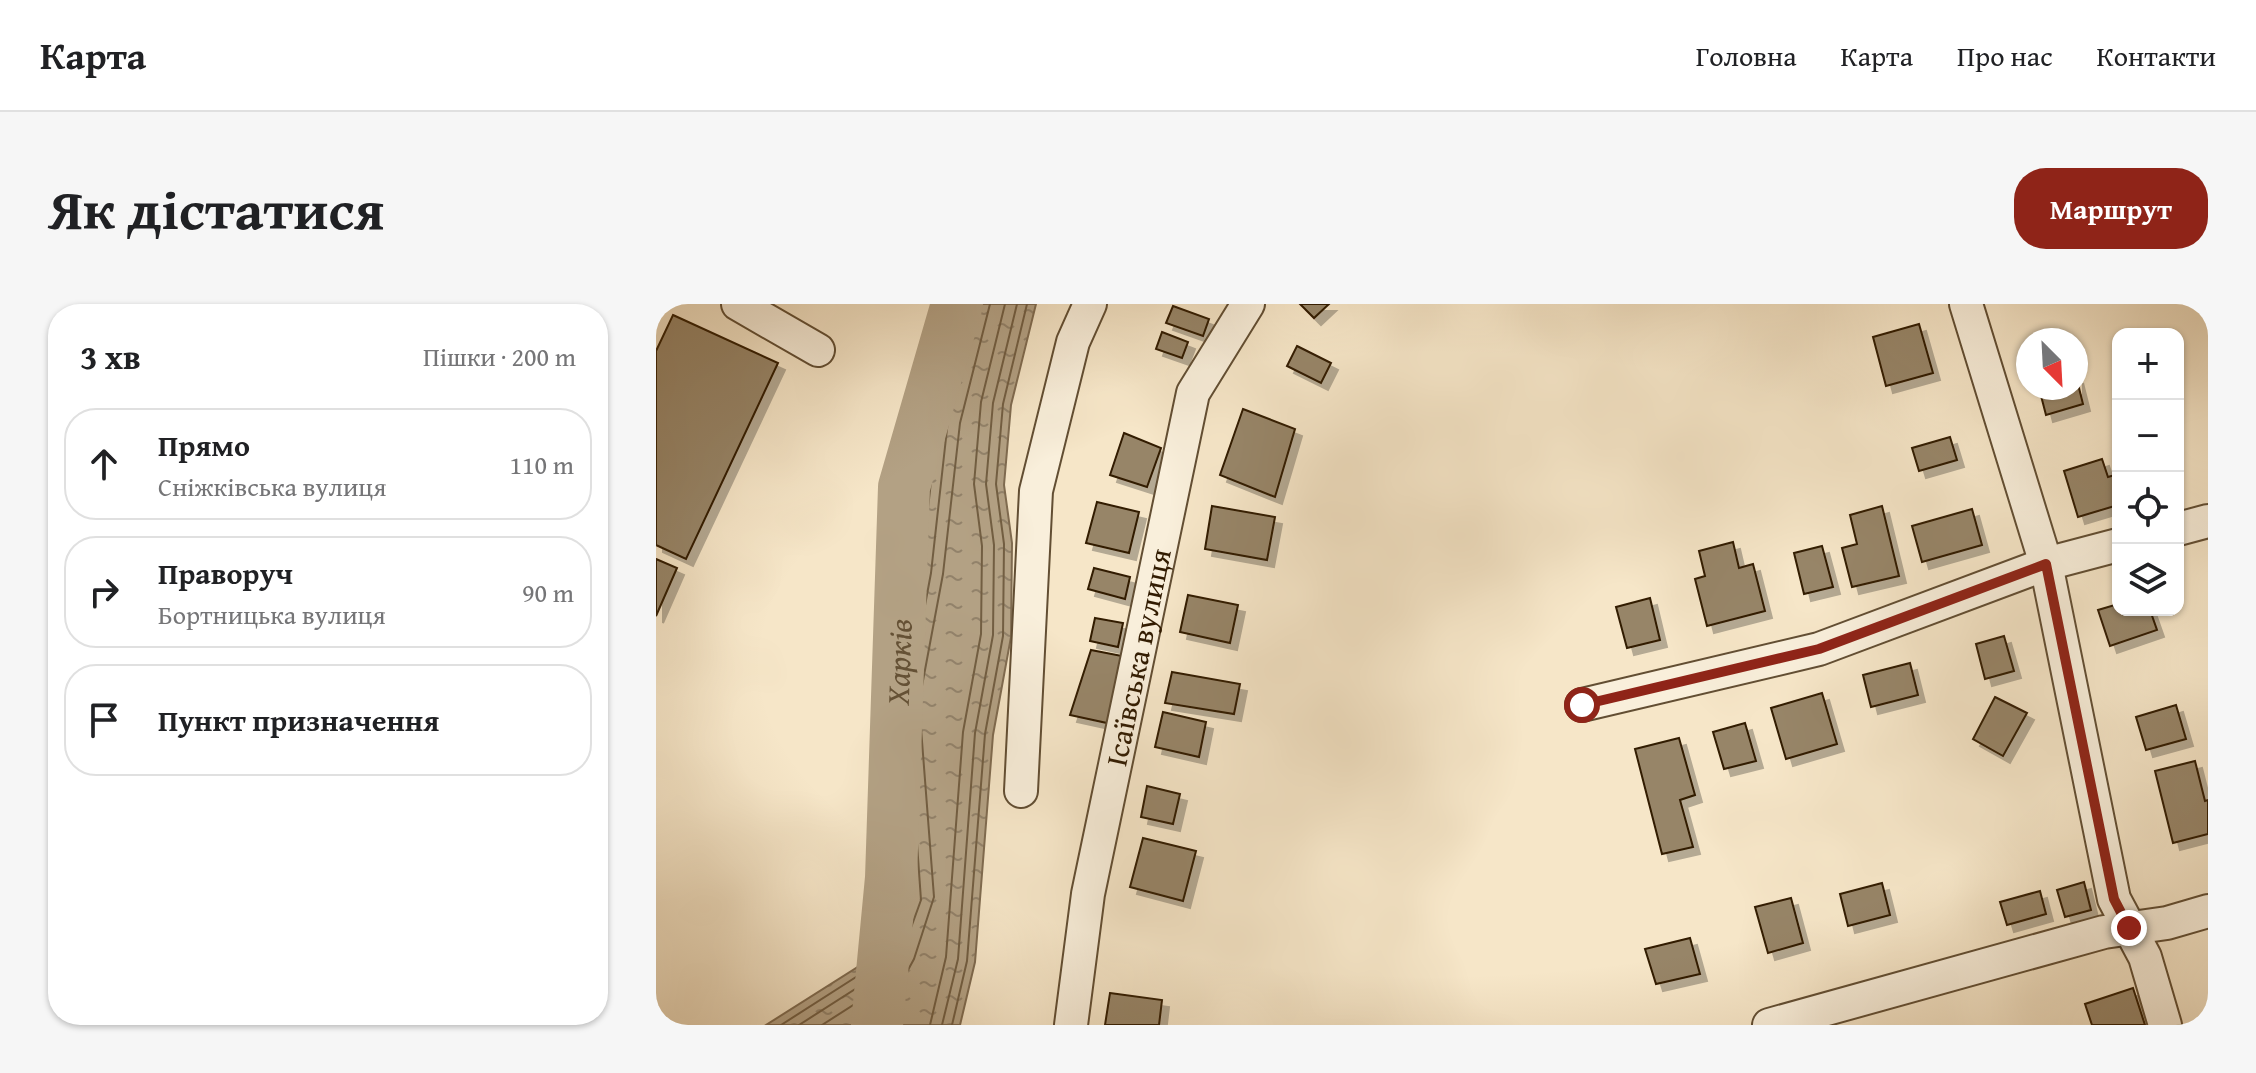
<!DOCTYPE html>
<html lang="uk">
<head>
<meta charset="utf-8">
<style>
  body { margin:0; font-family:"Gentium Book Plus",serif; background:#f6f6f6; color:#202124 }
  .controls { position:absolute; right:24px; top:24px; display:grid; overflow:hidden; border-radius:16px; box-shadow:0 2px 6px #0004 }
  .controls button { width:72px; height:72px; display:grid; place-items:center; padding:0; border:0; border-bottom:2px solid #e0e0e0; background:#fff; color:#202124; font:40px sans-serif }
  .compass { position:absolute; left:1360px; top:24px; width:72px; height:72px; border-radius:50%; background:#fff; box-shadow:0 2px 6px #0004; rotate:156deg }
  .stop { position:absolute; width:24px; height:24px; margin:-18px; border:6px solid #8f2418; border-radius:50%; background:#fff }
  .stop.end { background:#8f2418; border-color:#fff; box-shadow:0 2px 8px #0008 }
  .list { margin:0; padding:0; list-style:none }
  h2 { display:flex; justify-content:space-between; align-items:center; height:104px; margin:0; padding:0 32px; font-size:34px }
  h2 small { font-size:26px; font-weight:400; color:#757577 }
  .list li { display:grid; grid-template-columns:52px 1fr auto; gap:24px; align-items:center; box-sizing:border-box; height:112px; margin:0 16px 16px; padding:0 16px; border:2px solid #e0e0e0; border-radius:32px }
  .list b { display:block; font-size:30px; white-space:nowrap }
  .list p { margin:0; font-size:26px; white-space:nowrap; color:#757577 }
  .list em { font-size:26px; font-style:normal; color:#757577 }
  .icon { flex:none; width:44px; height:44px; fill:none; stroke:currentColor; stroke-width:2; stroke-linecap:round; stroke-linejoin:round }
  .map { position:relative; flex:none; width:1552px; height:721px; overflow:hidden; border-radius:32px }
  header { display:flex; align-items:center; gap:48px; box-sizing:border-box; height:112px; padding:0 40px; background:#fff; border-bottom:2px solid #e0e0e0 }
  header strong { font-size:38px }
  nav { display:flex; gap:44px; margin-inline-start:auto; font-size:28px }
  .intro { display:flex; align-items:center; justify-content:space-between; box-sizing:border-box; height:192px; padding:0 48px }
  h1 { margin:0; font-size:56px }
  .button { padding:20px 36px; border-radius:32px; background:#8f2418; color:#fff; font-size:28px; font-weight:700 }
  main { display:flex; gap:48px; padding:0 48px }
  aside { flex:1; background:#fff; border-radius:32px; box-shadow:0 2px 6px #0004 }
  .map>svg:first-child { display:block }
  .water { fill:url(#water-ripples); stroke:#7f6b50; stroke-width:2 }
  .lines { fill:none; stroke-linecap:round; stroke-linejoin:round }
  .shore { stroke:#725e42; stroke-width:2 }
  .river { stroke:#b3a184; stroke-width:52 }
  .building { fill:#978568; stroke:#311b01; stroke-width:2; filter:url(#shadow) }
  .minor-casing { stroke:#624e33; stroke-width:36 }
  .minor { stroke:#f9efdb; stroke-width:32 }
  .route { stroke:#8f2418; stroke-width:10 }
  .labels { text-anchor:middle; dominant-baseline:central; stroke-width:6; stroke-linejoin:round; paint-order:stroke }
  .street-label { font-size:30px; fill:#311b01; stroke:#f9efdb }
  .water-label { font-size:32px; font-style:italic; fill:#655135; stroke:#f9efdb }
</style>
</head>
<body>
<header>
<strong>Карта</strong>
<nav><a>Головна</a><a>Карта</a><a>Про нас</a><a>Контакти</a></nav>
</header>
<div class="intro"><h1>Як дістатися</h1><a class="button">Маршрут</a></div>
<main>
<aside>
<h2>3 хв<small>Пішки · 200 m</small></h2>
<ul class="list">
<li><svg class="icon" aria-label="ahead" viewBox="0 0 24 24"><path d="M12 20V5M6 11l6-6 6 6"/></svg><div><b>Прямо</b><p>Сніжківська вулиця</p></div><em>110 m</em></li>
<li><svg class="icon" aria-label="right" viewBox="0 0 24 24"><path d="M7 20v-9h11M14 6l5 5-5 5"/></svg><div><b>Праворуч</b><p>Бортницька вулиця</p></div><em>90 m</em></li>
<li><svg class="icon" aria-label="arrive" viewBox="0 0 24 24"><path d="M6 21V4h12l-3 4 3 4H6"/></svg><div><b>Пункт призначення</b></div></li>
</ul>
</aside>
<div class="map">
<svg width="1552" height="721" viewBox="0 0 1552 721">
  <defs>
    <pattern id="water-ripples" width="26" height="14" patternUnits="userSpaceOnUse" patternTransform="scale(2)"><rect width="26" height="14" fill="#b3a184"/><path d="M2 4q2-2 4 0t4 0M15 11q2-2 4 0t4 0" fill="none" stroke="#92826a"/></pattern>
    <filter id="shadow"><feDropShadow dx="7" dy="7" stdDeviation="0" flood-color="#0004"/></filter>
  </defs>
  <rect width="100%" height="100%" fill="#f6e6c8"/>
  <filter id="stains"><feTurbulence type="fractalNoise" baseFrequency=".0025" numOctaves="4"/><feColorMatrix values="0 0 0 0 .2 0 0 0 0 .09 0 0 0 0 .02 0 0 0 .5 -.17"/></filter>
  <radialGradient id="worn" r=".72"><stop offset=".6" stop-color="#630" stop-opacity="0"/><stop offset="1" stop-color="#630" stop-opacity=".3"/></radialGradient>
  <polygon class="water" points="305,0 380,0 355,101 348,181 356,239 355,333 337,431 319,658 304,721 110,721 230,645 248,591 233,397 257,266 275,113"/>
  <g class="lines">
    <g class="shore">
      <polyline points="125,721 236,650 255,594 241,397 265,267 282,115 312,0"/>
      <polyline points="143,721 243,657 265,596 251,398 275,269 292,116 322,0"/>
      <polyline points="166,721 252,666 258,655 278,593 263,398 287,270 304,119 334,0"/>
      <polyline points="274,721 290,653 307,428 325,330 326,242 318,180 325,98 349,0"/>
      <polyline points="286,721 302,655 319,429 337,331 338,241 330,180 337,99 361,0"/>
      <polyline points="296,721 311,657 329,430 347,332 348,240 340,180 347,100 371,0"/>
    </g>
    <path class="river" id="s1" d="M221,721L235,574L248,183L301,0"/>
  </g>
  <g class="building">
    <polygon points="644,0 673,0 658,14"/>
    <polygon points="517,2 553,15 547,32 510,19"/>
    <polygon points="17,11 122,59 30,255 0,241 0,47"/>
    <polygon points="1263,20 1277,69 1230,82 1217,33"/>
    <polygon points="506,28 532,38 526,54 500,45"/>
    <polygon points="641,42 675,59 665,79 631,62"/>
    <polygon points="1420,72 1427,100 1390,111 1383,84 1420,84"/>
    <polygon points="587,105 639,125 619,193 564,171"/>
    <polygon points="468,129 505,144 491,183 454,171"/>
    <polygon points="1294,133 1301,156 1263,167 1256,144"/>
    <polygon points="1446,155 1452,173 1462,170 1462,201 1422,213 1408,167"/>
    <polygon points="441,198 483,208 473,249 430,239"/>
    <polygon points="556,202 619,213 611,256 549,245"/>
    <polygon points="1226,202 1243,272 1196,283 1186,244 1201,240 1194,211"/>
    <polygon points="1316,205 1326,241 1266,258 1256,222"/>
    <polygon points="1077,238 1083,264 1097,260 1109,307 1051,322 1039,275 1049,272 1043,247"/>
    <polygon points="1166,242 1177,283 1148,290 1138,249"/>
    <polygon points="0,255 21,264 0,312"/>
    <polygon points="438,264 474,273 469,295 432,285"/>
    <polygon points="532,291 582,301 574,339 524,328"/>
    <polygon points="994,294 1004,336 971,344 960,303"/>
    <polygon points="1462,300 1462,306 1494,306 1501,326 1454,342 1442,306"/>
    <polygon points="439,314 467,319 462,343 434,337"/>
    <polygon points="1348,332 1358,367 1329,375 1320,340"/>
    <polygon points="435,346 471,353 451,419 414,411"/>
    <polygon points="1254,359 1262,391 1215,403 1207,371"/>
    <polygon points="516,368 584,380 578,410 509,399"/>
    <polygon points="1166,389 1181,440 1130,455 1115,404"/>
    <polygon points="1339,393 1371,409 1347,452 1317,435"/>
    <polygon points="1520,401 1530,435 1490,446 1480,413"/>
    <polygon points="507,408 550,418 543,453 499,443"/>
    <polygon points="1089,419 1100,457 1068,465 1057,428"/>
    <polygon points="1023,434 1039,491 1024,496 1037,543 1006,550 979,445"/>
    <polygon points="1539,457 1549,497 1552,496 1552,530 1517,539 1499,467"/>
    <polygon points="491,482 524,490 517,520 485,513"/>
    <polygon points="487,534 540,547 527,597 474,583"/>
    <polygon points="1428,578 1435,606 1409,613 1401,586"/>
    <polygon points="1226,579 1234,611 1192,622 1184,590"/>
    <polygon points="1384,587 1390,610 1351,621 1344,598"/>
    <polygon points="1135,594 1147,639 1112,649 1099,603"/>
    <polygon points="1034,634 1044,670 1000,680 989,645"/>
    <polygon points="1477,684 1489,721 1436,721 1429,700"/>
    <polygon points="454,689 506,696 503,721 449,721"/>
  </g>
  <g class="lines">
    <defs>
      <g id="minor">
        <polyline points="82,0 162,46"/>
        <polyline points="1310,0 1390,260 1458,595 1489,653 1509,721"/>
        <polyline points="1522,225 1552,217"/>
        <polyline points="926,401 1163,345 1390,260 1462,241"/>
        <polyline points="365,487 380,187 417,38 434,0"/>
        <path id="s2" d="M415,721L432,590L537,89L592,0"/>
        <polyline points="1113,721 1448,628 1511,619 1552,607"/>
      </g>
    </defs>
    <use href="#minor" class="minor-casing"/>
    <use href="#minor" class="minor"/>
  </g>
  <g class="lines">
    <polyline class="route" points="926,401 1163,345 1390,260 1458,595 1473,624"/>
  </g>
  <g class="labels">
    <g class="street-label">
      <text stroke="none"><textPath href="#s2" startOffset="374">Ісаївська вулиця</textPath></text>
    </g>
    <g class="water-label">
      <text stroke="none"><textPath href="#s1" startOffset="364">Харків</textPath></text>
    </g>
  </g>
  <rect width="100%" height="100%" filter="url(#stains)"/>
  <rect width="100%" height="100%" fill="url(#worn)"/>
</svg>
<div class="controls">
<button>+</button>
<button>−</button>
<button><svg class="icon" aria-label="locate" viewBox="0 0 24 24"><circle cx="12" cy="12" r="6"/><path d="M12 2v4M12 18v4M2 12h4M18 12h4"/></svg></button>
<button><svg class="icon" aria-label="layers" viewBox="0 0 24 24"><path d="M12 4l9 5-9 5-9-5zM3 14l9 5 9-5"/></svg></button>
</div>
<svg class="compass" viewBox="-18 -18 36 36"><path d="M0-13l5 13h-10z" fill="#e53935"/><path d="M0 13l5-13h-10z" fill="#757577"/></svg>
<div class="stop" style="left:926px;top:401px"></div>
<div class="stop end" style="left:1473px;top:624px"></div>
</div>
</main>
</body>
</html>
